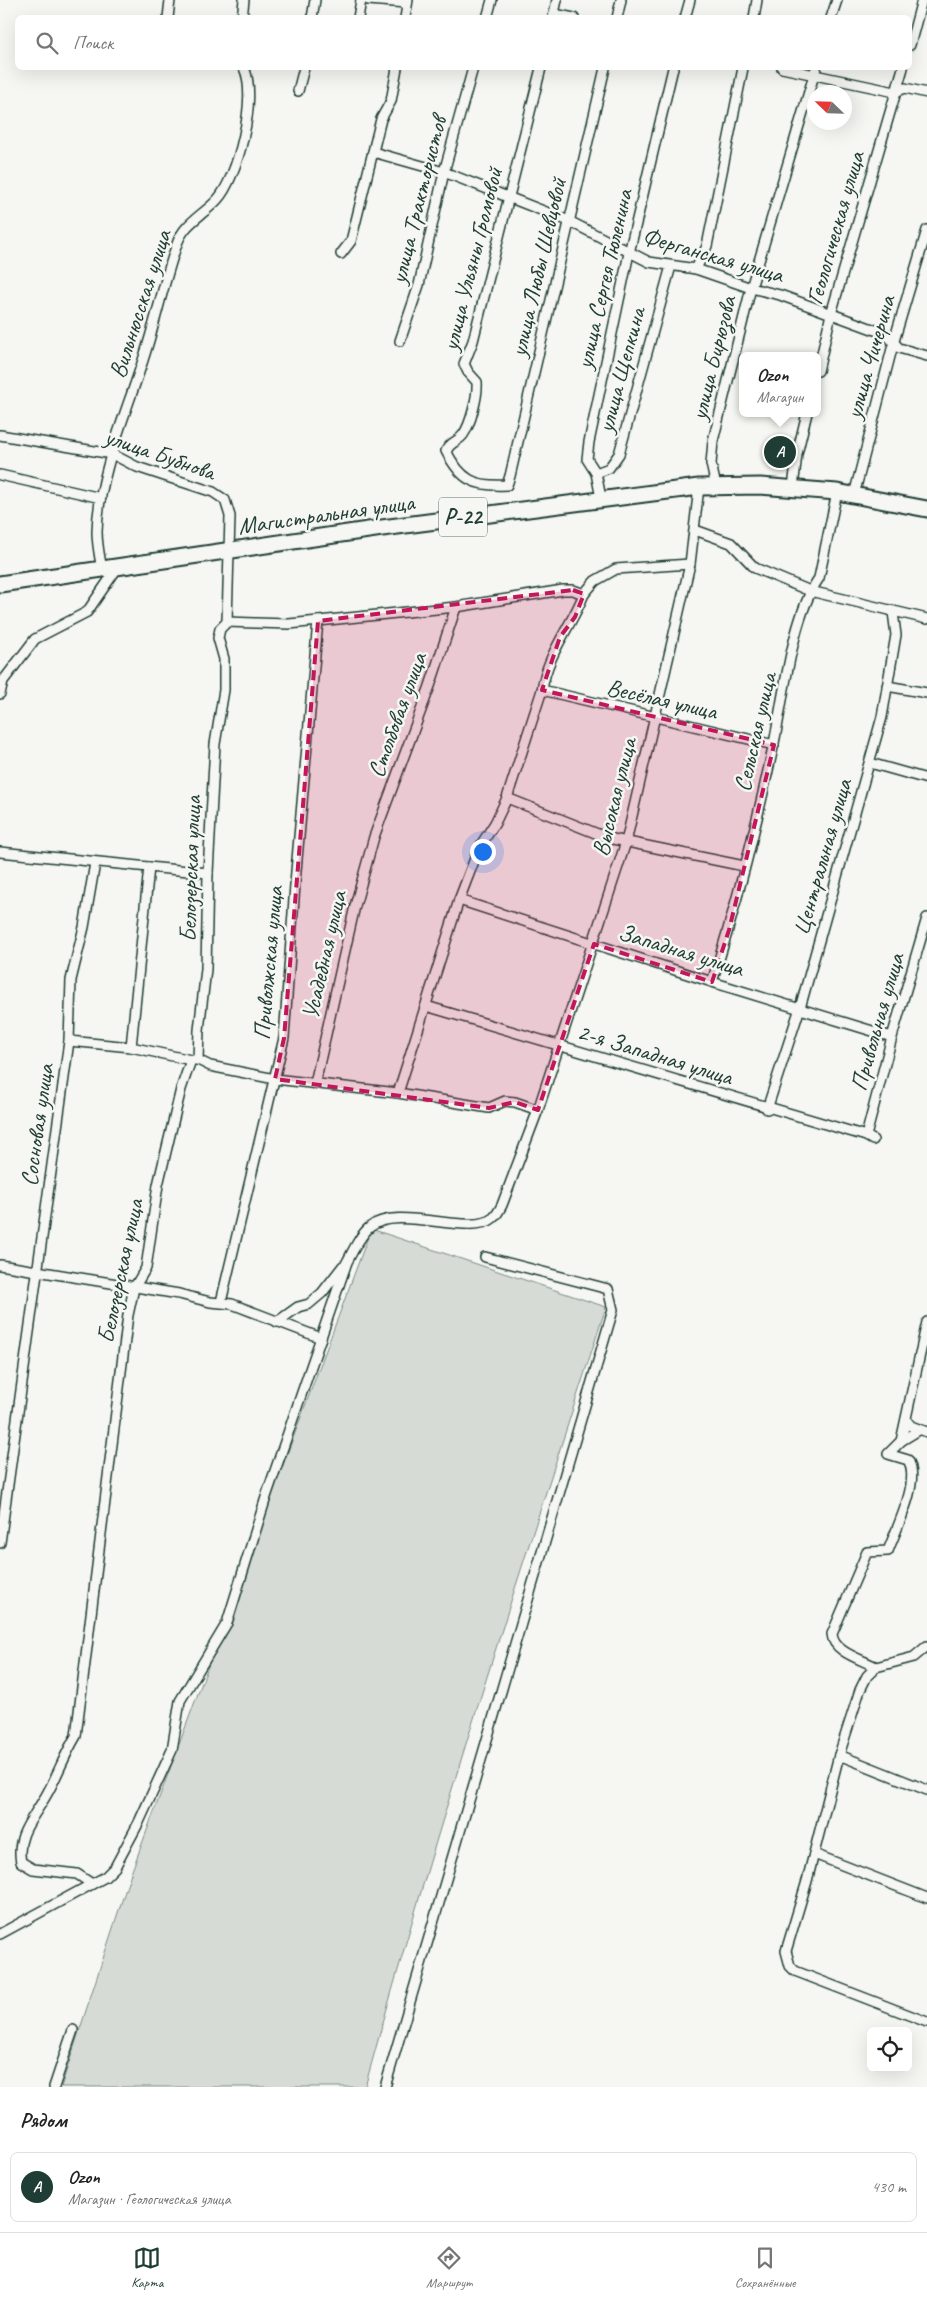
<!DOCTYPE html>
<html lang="ru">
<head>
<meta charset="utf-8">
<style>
  body { margin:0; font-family:Caveat,sans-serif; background:#f6f6f6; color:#222 }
  .controls { position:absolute; right:15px; bottom:15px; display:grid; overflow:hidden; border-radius:8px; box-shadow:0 5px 20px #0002 }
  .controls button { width:45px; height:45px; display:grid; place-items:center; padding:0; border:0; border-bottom:1px solid #e0e0e0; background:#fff; color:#222; font:25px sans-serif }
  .compass { position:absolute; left:807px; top:85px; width:45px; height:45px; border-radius:50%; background:#fff; box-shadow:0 5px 20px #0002; rotate:293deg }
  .you { position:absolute; left:482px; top:851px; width:18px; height:18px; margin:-12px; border:4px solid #fff; border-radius:50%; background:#1a73e8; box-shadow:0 0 0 8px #1a73e833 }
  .badge { display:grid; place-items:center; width:32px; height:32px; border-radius:50%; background:#1f3d34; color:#fff; font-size:16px; font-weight:700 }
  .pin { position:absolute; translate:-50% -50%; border:2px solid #fff; box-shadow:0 1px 5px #0006 }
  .popup { position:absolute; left:739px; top:352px; width:82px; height:65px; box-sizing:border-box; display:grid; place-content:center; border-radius:8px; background:#fff; filter:drop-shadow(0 1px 4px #0005); font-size:16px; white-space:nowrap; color:#767676 }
  .popup b { font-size:19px; color:#222 }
  .popup::after { content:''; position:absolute; left:50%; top:100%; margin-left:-10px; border:10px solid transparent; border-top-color:#fff }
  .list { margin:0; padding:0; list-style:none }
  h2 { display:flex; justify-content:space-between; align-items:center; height:65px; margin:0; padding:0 20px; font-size:21px }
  h2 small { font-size:16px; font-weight:400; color:#767676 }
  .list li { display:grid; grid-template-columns:32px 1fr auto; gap:15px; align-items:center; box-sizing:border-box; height:70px; margin:0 10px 10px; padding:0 10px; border:1px solid #e0e0e0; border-radius:8px }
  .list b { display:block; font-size:19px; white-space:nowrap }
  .list p { margin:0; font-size:16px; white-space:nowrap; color:#767676 }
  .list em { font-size:16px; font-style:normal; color:#767676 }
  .icon { flex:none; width:28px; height:28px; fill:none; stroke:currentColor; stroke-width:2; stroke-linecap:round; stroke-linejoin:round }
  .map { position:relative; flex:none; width:927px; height:2087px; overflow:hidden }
  .search { position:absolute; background:#fff; box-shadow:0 5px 20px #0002; left:15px; right:15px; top:15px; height:55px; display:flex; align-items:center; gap:12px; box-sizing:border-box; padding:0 18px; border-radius:8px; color:#767676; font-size:19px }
  .sheet { height:145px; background:#fff }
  nav { display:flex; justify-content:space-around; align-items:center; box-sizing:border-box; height:70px; border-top:1px solid #e0e0e0; background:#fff; font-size:14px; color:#767676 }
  nav a { display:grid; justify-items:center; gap:2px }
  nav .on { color:#1f3d34 }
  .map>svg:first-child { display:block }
  .green { fill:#d6dbd6; stroke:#7a8c85 }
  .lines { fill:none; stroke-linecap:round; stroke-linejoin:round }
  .minor-casing { stroke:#1f3d34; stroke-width:12 }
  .trunk-casing { stroke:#1f3d34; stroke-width:19 }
  .minor { stroke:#f6f6f2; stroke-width:9 }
  .trunk { stroke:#f6f6f2; stroke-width:15 }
  .marked { fill:#c2185b; fill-opacity:0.2; stroke:#c2185b; stroke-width:4; stroke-dasharray:10 6; stroke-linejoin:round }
  .labels { text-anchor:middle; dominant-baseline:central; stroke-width:5; stroke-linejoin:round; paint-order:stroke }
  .shield { fill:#f6f6f2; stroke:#60746d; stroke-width:1 }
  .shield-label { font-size:22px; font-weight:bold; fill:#1f3d34 }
  .street-label { font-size:24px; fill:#1f3d34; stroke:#f6f6f2 }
</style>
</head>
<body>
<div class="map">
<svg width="927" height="2087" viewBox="0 0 927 2087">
  <rect width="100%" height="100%" fill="#f6f6f2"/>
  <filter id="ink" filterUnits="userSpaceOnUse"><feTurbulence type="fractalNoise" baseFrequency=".02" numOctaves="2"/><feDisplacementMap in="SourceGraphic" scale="10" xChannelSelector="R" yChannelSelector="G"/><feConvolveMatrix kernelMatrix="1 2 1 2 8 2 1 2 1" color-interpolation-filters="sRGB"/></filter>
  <g filter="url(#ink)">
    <path class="green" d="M371,1229L606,1307C522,1566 437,1825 365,2087H61L130,1876Z"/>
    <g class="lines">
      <defs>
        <g id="minor">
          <polyline points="368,0 407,3"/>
          <polyline points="554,14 574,18"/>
          <polyline points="168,18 170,0"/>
          <polyline points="242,18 244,0"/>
          <polyline points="312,18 315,0"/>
          <polyline points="358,18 361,0"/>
          <polyline points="405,18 408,0"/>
          <polyline points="487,18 492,0"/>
          <polyline points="553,18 557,0"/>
          <polyline points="617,18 621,0"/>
          <polyline points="685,18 690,0"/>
          <polyline points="754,18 757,0"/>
          <polyline points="831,18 837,0"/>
          <polyline points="910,45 922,0"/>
          <path d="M541,68L473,341L464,364L468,372L477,382C478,395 471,424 463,435C458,442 451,441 446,451C461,480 474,487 507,485L510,476L605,68"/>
          <polyline points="782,68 895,92 905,88 927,93"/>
          <polyline points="298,91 304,68"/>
          <polyline points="373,152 444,172 569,221 649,262 696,269 751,288 780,295 886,334 899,348 927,356"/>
          <polyline points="341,254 351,241 381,119 391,101 397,68"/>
          <polyline points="696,269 707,246 743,68"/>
          <polyline points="400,341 419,285 444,172 473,68"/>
          <polyline points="818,371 831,314 903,68"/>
          <path d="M0,435L112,454L137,467L213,492L225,500L230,516L227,622L220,629L218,638L224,659V690L215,744L208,873L206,969L199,1030L198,1060H191L181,1089L158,1185L146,1268L134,1288L128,1315L76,1736C65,1754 58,1774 48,1792C36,1815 15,1834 21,1862L33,1869L77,1874L92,1884"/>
          <polyline points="596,473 609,468 619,454 671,266"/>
          <polyline points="0,475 101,498"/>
          <polyline points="716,486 711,464 713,441 751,288 816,68"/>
          <polyline points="793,488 797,454 807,413"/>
          <polyline points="854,495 894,341 927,230"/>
          <polyline points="601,498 596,473 587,459 589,442 629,253 673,68"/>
          <polyline points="695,530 731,543 755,568 810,591 927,619"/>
          <path d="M102,570C100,558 97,545 97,532C98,475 127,412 144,357C156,320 164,281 177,244C184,223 202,216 217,200C238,178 258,96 244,68"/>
          <polyline points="227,622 289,624 456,607 563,590 573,590 584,594 595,581 616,569 690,564"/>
          <polyline points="887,686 927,693"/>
          <polyline points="542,690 774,745"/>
          <polyline points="0,694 3,681 35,639 87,612 118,567"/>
          <polyline points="870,763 927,779"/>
          <polyline points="507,798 608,838 744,866"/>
          <polyline points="0,852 208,873"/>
          <polyline points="459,900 712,982 892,1037"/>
          <path d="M712,982C737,904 757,823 774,743C784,696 792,617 819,578L837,492"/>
          <polyline points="426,1006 866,1136 873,1140"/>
          <polyline points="69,1041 131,1047 191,1060"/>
          <polyline points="131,1047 149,867"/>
          <polyline points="198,1060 210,1066 275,1079 398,1093 489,1108 505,1101 515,1102 538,1110"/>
          <polyline points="315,1083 355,906 374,837 430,686 456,607"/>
          <path d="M398,1093L459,900L479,848L495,823L507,798L542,690C547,654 571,627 584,594"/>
          <polyline points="767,1109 800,1008 882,717 896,635 893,612"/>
          <polyline points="866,1136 892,1037 927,918"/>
          <polyline points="0,1265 179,1294 210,1302 232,1304 321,1338"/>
          <polyline points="221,1302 284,1038 296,871 318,621"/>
          <polyline points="277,1322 298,1307 309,1304 322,1293 343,1266"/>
          <polyline points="906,1420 911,1426 927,1432"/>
          <polyline points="901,1441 919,1430"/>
          <polyline points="0,1543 69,1041 71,980 84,927 95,863"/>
          <polyline points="927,1646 914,1657 876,1667 867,1676 860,1690 839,1755 807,1881 786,1951 790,1966 795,1971 927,2022"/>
          <path d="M876,1667C861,1659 833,1652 832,1634L867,1552L888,1551C896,1529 921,1481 908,1460L888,1454L901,1441L927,1322"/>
          <polyline points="839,1755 927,1790"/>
          <polyline points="814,1854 927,1898"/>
          <path d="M0,1934L105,1877L115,1867L139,1822L172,1750L180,1701L227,1623L267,1494L347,1262C353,1251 360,1235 370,1227C397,1204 471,1237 493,1218C497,1215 500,1209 502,1205L538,1110L626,842L690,564L699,487"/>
          <polyline points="54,2087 73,2030"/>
          <polyline points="385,2087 613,1310 608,1289 485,1257"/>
        </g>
        <polyline id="trunk" points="0,584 382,528 699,487 760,486 837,492 927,509"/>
      </defs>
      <use href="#minor" class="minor-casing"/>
      <use href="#trunk" class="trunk-casing"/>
      <use href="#minor" class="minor"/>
      <use href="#trunk" class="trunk"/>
    </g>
  </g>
  <path class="marked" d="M573,590L584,594L575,617L560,637L542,690L774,745L729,930L712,982L594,944L538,1110L515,1102L489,1108L275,1079L284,1038L318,621Z"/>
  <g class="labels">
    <rect class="shield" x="439" y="497.5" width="48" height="39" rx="4"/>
    <g class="shield-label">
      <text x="463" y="517">Р-22</text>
    </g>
    <g class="street-label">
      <text transform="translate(418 200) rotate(-76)">улица Трактористов</text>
      <text transform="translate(835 228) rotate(-74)">Геологическая улица</text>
      <text transform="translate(713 255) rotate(16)">Ферганская улица</text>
      <text transform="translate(472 259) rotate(-76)">улица Ульяны Громовой</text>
      <text transform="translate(538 267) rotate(-77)">улица Любы Шевцовой</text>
      <text transform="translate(604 279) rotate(-77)">улица Сергея Тюленина</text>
      <text transform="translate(140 304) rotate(-72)">Вильнюсская улица</text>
      <text transform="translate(870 357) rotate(-74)">улица Чичерина</text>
      <text transform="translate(713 358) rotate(-76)">улица Бирюзова</text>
      <text transform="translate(621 370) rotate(-75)">улица Щепкина</text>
      <text transform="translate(160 454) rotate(19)">улица Бубнова</text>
      <text transform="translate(326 514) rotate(-8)">Магистральная улица</text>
      <text transform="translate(662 699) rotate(13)">Весёлая улица</text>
      <text transform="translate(397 715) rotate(-70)">Столбовая улица</text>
      <text transform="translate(755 732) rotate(-77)">Сельская улица</text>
      <text transform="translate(614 797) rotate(-76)">Высокая улица</text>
      <text transform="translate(822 857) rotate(-74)">Центральная улица</text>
      <text transform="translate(190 869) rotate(-88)">Белозерская улица</text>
      <text transform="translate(681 950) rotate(17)">Западная улица</text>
      <text transform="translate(324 955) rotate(-77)">Усадебная улица</text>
      <text transform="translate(268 963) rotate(-85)">Приволжская улица</text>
      <text transform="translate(877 1022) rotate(-74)">Привольная улица</text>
      <text transform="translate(655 1054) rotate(17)">2-я Западная улица</text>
      <text transform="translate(37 1125) rotate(-82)">Сосновая улица</text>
      <text transform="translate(120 1271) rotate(-78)">Белозерская улица</text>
    </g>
  </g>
</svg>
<div class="controls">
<button><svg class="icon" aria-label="locate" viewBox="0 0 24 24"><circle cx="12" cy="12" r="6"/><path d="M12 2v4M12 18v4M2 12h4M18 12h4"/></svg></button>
</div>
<svg class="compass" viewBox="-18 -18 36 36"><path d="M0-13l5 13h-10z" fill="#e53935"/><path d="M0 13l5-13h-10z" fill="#767676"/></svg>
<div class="you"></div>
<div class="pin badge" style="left:780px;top:452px">A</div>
<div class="popup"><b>Ozon</b>Магазин</div>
<div class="search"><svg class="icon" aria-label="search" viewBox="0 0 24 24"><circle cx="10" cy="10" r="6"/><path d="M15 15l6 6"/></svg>Поиск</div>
</div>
<section class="sheet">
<h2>Рядом<small></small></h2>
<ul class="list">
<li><span class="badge">A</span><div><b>Ozon</b><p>Магазин · Геологическая улица</p></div><em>430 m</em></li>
</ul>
</section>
<nav>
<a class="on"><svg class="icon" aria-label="map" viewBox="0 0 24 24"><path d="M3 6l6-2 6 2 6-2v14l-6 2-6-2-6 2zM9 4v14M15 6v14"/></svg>Карта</a>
<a><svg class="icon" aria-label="directions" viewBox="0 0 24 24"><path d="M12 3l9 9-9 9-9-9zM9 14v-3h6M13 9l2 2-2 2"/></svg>Маршрут</a>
<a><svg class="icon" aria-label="saved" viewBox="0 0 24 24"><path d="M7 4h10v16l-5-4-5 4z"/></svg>Сохранённые</a>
</nav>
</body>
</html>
